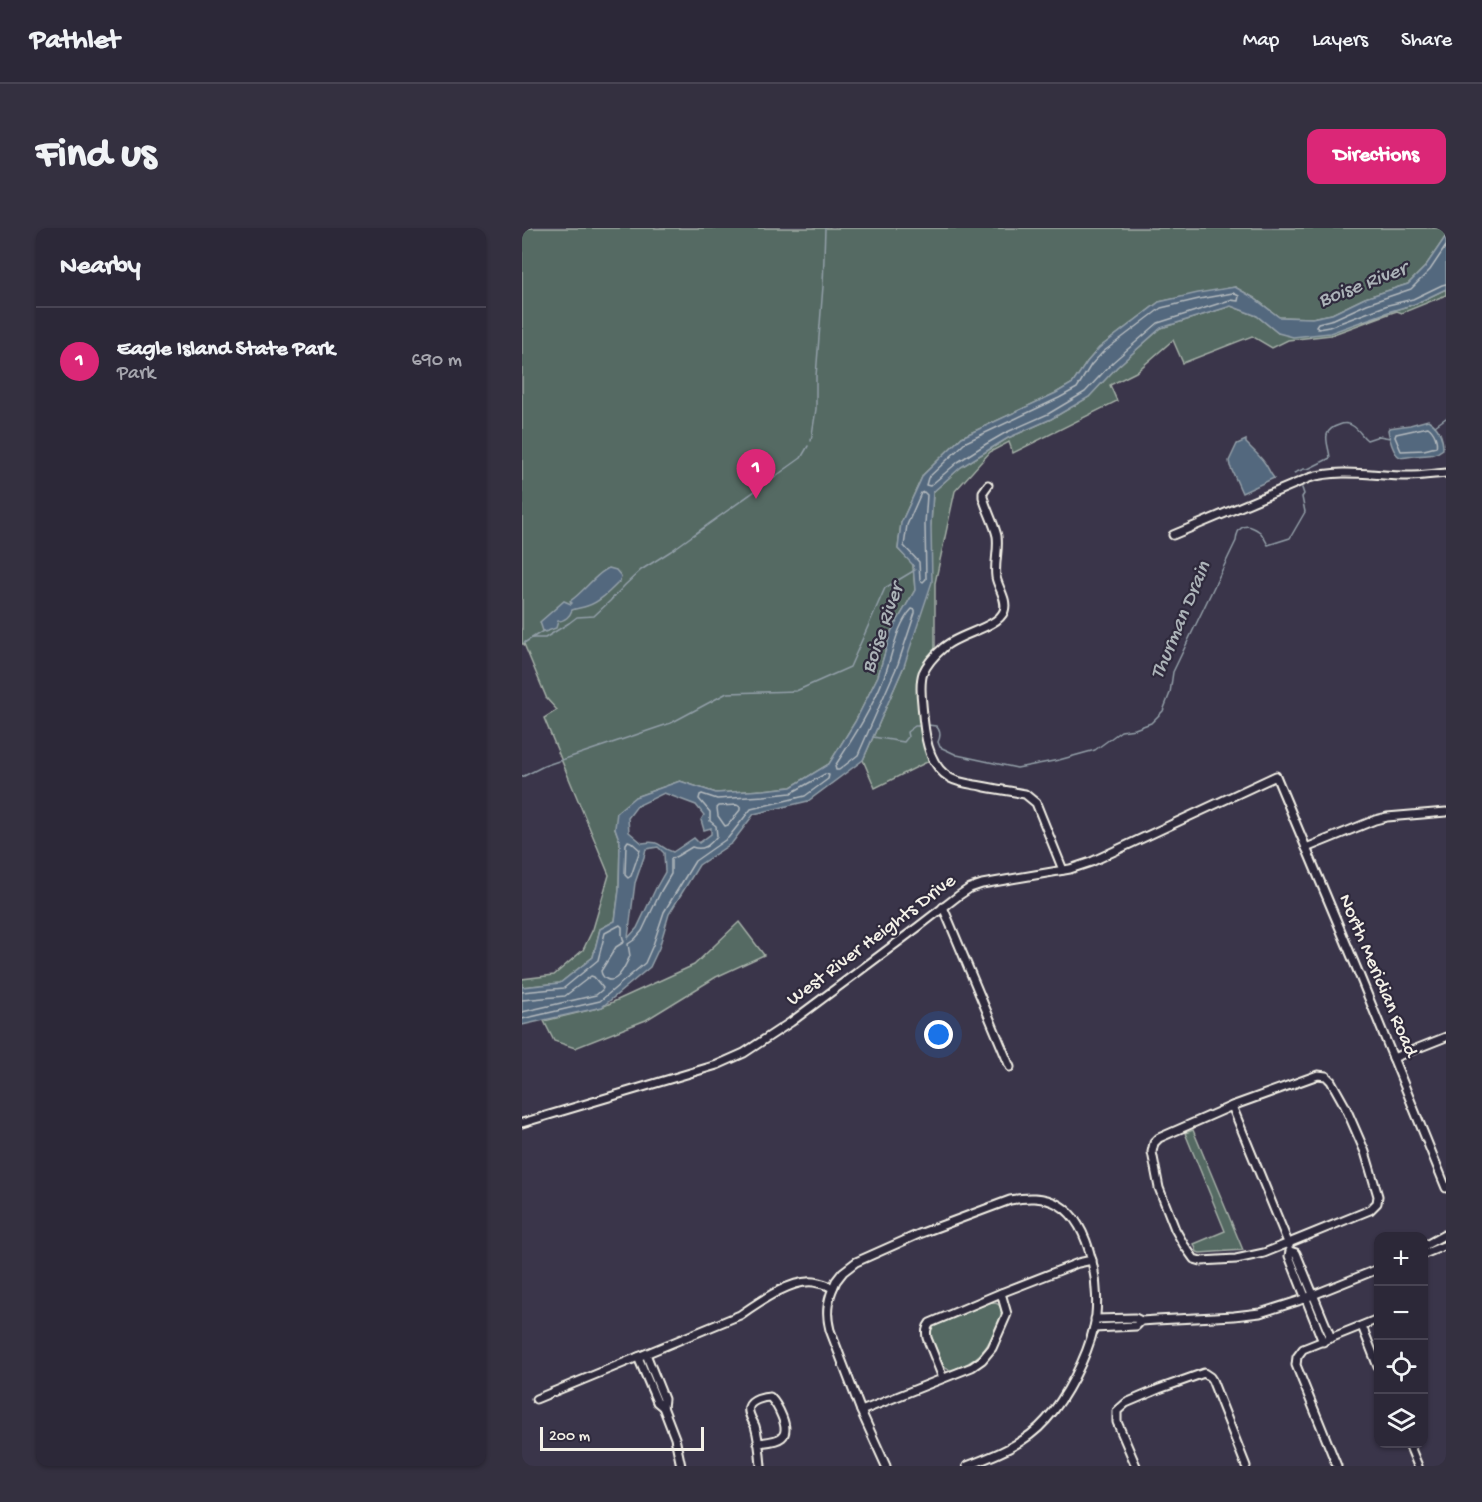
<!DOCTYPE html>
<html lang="en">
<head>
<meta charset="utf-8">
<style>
  body { margin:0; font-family:"Gochi Hand",sans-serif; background:#343040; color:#f1f3f6 }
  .controls { position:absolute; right:18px; bottom:18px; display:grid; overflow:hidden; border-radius:12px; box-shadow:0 2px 4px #0004 }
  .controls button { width:54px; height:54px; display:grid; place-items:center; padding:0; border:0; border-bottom:2px solid #484453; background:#2c2838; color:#f1f3f6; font:30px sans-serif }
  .scale { position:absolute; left:18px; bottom:15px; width:164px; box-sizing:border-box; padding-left:6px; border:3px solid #f4f1e8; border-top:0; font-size:16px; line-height:21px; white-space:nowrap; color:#f4f1e8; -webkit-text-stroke:4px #2f2a3d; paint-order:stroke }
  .you { position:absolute; left:417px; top:807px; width:21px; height:21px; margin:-15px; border:4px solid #fff; border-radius:50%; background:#1a73e8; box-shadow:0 0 0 9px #1a73e833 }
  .badge { display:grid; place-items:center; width:39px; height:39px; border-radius:50%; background:#db2777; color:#fff; font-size:20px; font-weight:700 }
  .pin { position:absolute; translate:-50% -50px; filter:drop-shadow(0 2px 3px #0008) }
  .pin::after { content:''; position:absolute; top:32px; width:21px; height:18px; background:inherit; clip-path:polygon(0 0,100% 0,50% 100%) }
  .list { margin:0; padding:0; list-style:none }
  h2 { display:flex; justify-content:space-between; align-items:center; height:78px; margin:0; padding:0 24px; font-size:26px }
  h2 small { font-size:20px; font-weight:400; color:#a6a6ae }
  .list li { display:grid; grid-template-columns:39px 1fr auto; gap:18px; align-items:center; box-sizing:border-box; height:108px; padding:0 24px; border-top:2px solid #484453 }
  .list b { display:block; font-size:22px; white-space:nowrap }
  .list p { margin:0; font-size:20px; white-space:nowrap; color:#a6a6ae }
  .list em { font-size:20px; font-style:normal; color:#a6a6ae }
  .icon { flex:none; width:33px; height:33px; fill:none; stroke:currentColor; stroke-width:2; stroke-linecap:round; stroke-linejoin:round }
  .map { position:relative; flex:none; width:924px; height:1238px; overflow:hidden; border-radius:12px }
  header { display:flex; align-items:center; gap:36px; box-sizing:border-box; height:84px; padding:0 30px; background:#2c2838; border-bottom:2px solid #484453 }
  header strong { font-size:28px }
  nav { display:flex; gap:33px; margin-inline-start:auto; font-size:21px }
  .intro { display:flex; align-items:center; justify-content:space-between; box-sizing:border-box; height:144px; padding:0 36px }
  h1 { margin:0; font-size:42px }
  .button { padding:15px 27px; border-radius:12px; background:#db2777; color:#fff; font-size:21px; font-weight:700 }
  main { display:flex; gap:36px; padding:0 36px }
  aside { flex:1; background:#2c2838; border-radius:12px; box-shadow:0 2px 4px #0004 }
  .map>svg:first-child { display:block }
  .green { fill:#546a64; stroke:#a4aea6; stroke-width:1.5 }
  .water { fill:#53687e; stroke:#939fa8; stroke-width:1.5; fill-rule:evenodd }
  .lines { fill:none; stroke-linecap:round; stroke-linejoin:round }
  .shore { stroke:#b4babe; stroke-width:1.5 }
  .stream { stroke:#939fa8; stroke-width:1.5 }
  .minor-casing { stroke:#f4f1e8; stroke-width:11 }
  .minor { stroke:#2f2a3d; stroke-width:7 }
  .labels { text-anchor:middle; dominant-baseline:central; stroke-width:4.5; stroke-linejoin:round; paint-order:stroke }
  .street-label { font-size:20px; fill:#f4f1e8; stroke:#2f2a3d }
  .water-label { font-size:21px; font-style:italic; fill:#acb3b8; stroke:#2f2a3d }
</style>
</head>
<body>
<header>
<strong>Pathlet</strong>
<nav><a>Map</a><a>Layers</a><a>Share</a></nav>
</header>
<div class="intro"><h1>Find us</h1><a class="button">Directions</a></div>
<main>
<aside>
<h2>Nearby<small></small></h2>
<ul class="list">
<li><span class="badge">1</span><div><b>Eagle Island State Park</b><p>Park</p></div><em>690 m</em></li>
</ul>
</aside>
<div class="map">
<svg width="924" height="1238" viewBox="0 0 924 1238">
  <rect width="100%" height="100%" fill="#3a354a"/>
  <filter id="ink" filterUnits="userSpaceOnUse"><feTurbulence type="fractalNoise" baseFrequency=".0167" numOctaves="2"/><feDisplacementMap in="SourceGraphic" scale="12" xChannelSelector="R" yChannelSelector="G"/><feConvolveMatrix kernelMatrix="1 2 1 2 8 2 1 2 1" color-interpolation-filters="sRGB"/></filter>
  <g filter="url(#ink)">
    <g class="green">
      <polygon points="0,0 924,0 924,8 903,39 886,56 843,70 810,86 790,90 757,89 732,70 713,59 637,74 577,120 565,134 551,155 534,165 440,209 401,247 379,295 376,321 391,336 393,362 369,404 356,448 333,494 307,536 269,559 241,562 194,565 158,553 113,569 93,600 98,614 97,662 93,693 78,701 71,729 38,755 0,759 0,751 32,747 61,722 71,701 87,647 22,490 35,482 25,471 2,416 0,416"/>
      <polygon points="924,61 924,67 880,85 875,83 869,85 809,107 766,112 750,120 730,108 661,135 651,112 614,144 588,157 595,173 491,225 487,214 468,224 433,263 413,355 413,424 402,437 401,495 411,531 353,560 341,532 382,438 409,296 411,264 439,239 468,221 486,210 529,191 567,169 595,139 639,100 709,78 735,88 756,105 844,93 869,83 893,76"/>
      <polygon points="217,694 242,727 194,749 124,792 53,820 32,813 22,793 80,779 172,737"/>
      <polygon points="671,902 721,1022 678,1025 675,1024 672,1016 703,1003 663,905"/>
      <path d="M469,1074C477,1075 480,1078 479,1087C469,1111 465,1128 438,1139C431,1142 427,1144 421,1138L407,1103L412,1098Z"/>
    </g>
    <g class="water">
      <path d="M924,8V61L893,76L869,83L808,105L771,109L756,105L735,88L709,78L639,100L595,139L567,169L529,191L486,210L468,221L439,239L411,264L409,296L410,354L382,438L341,532L286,573L232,586L210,615L177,637L147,686L137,720L128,739L80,779L0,797V759L38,755L71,729L78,701L93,693L97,662L98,614L93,600L95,584L113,569L158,553L194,565L241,562L269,559L307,536L333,494L356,448L369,404L393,362L391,337L376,321L379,295L401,247L440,209L534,165L551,155L565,134L577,120L637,74L676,65L713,59L732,70L757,89L790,90L810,86L843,70L886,56L903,39ZM142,565L174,577L182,587L179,592L182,602L189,600V606L177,615L172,610L151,624C135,619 141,612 120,615L107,604L106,590L115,578ZM136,619L142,625L143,644L134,660L115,700L106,710L113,655L122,629L124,621Z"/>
      <path d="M906,192C917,199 921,209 921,221C913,228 903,227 893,228C888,228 882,231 878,229C871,226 867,209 866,202L867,200L888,197Z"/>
      <path d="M724,212V215C730,221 737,227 742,234C746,239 748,246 752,250L720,265L708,238L707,233L715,216Z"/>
      <path d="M87,340L94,342L99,348L98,353C89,362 78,374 65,378C60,380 56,380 50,382C48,388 43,393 36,393L34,400L23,404L21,403L18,394L42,373L49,376L50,375L48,373C61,365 75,344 87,340Z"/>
    </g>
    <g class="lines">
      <g class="shore">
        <polyline points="924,18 908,42 889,61 845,76 812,91 796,95 794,98 796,101 807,99 866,77 891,71 920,57 924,56"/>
        <polygon points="711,65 717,68 716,73 708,72 636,95 591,134 563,164 526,186 483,205 464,216 436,234 408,258 404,257 406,250 444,214 537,170 555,160 569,137 581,124 639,80 677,71"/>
        <path d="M906,199C912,203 916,213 914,219L902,222L879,223L873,209L874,206Z"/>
        <polygon points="402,264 405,267 403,296 404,351 401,354 398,352 397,334 382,318 385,297 399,265"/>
        <path d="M390,381L393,382V385L376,436L336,527L317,542H314L313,538C331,510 350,481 362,449C371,427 373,399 390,381Z"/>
        <polygon points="215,577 218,579 218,582 206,597 203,598 196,588 195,580 197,578"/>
        <polygon points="106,613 109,614 118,622 109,648 106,650 103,647 104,616"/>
        <path d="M0,764L42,760L76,732L83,705L98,697L100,699V707L102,714L94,719L79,743C80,750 87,755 94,750C100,746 105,734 108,728L106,716L112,712L120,703L139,663L149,646V631L155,628L170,619C181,623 187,618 195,608L194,598L188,593V584L177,571L178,567L180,566L195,571L242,568L269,565L303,546L307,547L306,551L283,568L229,581L206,610L173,633L142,684L131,717L123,735L78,773L0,791"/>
        <polyline points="0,772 43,768 69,748 72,749 81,760 80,762 74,767 0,784"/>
      </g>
      <g class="stream">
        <polyline points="913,198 924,190"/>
        <polyline points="289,213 294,181 294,148 301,58 303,0"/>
        <path d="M772,245L782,241H786L808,230C807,216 797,203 817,197C822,195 827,195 831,198C837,202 840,208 845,212L857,208L868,210"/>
        <polyline points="10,410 23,410 47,395 55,389 72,388 88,373 103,357 119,342 149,323 279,230 286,218"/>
        <polyline points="2,415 21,403"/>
        <path d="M406,497L414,498C419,503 419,508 416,514L418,519L435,527L495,540L537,532L573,522L599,503L613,501L629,495L641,483L648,465L651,444L714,313C715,297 725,294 738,304C741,307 743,312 746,317L768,310L783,284L780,269L782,266L780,260"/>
        <polyline points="351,509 382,514 386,509 385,504 393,498 398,498"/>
        <polyline points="0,549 22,538 149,495 205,465 274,463 328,439 363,360 393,342"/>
      </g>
      <defs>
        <g id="minor">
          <path d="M466,257L461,264V269C465,283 472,295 475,308C477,322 472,335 474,349C476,360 486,372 482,383C476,400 435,406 421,420C414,426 405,436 401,445C398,454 399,467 400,476C402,501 404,536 428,550C437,555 448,556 459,558C473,561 488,563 503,566L514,575L541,642"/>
          <path d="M651,307L787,250C819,240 853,248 886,248C899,248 912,246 924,245"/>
          <polyline points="784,620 853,592 865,589 924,584"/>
          <polyline points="421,679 488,839"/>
          <polyline points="871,830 924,809"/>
          <polygon points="796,847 804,848 809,853 823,878 843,924 856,968 855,975 848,982 742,1025 714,1031 679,1033 672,1031 662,1017 653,1001 637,960 630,924 632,915 637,910 710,878"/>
          <polyline points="710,878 767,1017"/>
          <polyline points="0,895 195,837 222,825 269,794 396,699 436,668 448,660 460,656 548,641 569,634 754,548 837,746 924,960"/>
          <polyline points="902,1018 924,1006"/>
          <polyline points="902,1026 924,1017"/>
          <path d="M311,1060C305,1075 304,1086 308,1102L339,1183L364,1238"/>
          <polyline points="573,1091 613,1090 619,1093"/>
          <polyline points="840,1098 856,1139"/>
          <polyline points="572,1100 614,1098 619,1093 634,1092 712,1088 738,1085 776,1073 856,1041"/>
          <polyline points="801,1114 767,1028 768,1023 774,1025 809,1110"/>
          <polyline points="116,1129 135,1174 141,1179 142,1171 124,1126"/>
          <path d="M421,1150L405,1110C404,1104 404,1100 408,1095L479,1065L556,1035L570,1032"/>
          <path d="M14,1171L218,1087C237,1074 269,1051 292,1054C299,1055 305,1057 311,1060L314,1053L321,1044L334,1034L397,1006L488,972C505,969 521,968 537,977C570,996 580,1066 572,1099C565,1129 544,1170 524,1192C503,1216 474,1227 445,1238"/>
          <polyline points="141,1179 153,1210 159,1238"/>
          <polyline points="339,1183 450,1139 460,1132 470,1120 485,1086 479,1065"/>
          <path d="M236,1215C243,1214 254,1214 260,1209C269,1201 255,1176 248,1169C242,1169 229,1172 227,1179C225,1185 231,1193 233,1198C237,1211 238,1225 239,1238"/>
          <polyline points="887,1216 896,1238"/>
          <polyline points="614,1238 595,1194 595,1183 604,1175 637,1161 682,1145 688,1149 690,1152 724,1238"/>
          <polyline points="815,1238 774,1137 775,1129 781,1121 856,1091"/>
        </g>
      </defs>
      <use href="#minor" class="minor-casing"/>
      <use href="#minor" class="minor"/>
    </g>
  </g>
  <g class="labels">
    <g class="street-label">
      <text transform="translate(350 713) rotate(-37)">West River Heights Drive</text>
      <text transform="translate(855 748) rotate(67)">North Meridian Road</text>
    </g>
    <g class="water-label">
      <text transform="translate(841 58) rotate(-21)">Boise River</text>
      <text transform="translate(660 393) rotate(-67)">Thurman Drain</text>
      <text transform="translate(362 401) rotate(-71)">Boise River</text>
    </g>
  </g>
</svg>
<div class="controls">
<button>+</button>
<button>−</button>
<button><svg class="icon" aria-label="locate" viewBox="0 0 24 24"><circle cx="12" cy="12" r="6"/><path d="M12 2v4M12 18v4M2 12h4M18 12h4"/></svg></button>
<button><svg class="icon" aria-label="layers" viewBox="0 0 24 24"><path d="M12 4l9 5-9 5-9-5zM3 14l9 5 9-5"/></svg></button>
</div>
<div class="scale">200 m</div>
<div class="you"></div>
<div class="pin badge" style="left:234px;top:271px">1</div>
</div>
</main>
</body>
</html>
